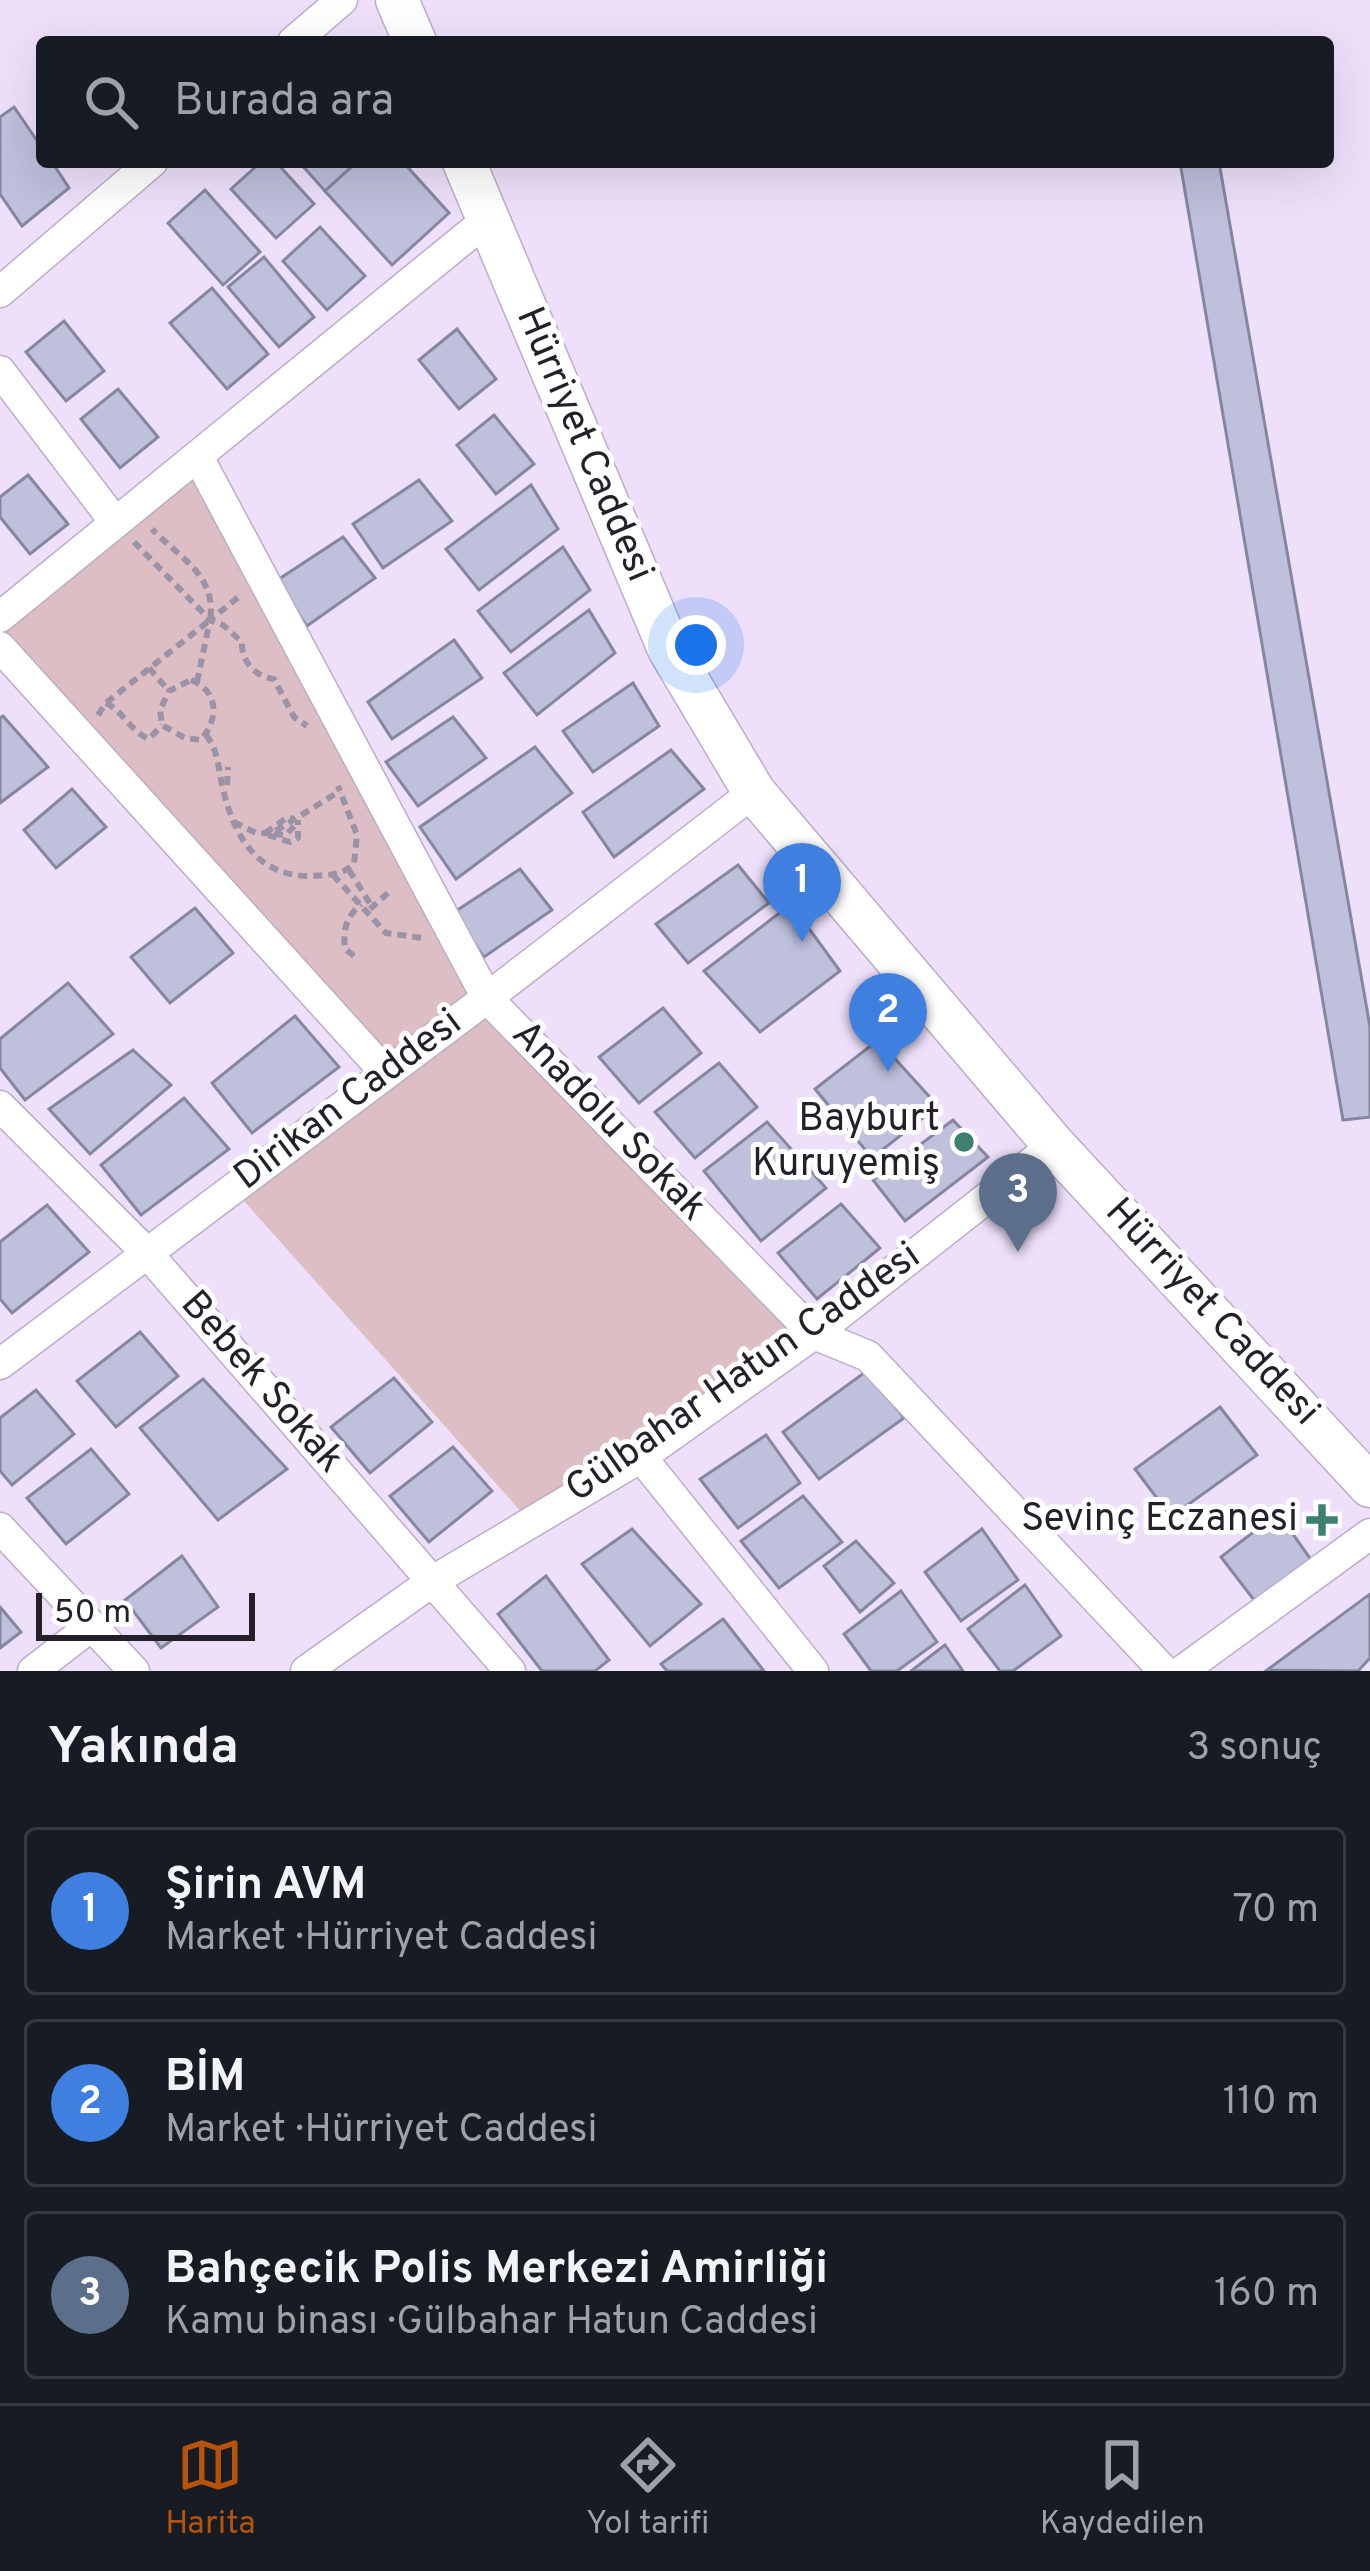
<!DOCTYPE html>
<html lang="tr">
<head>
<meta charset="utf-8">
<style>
  body { margin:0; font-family:Overpass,sans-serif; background:#20242c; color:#f1f3f6 }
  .scale { position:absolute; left:36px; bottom:30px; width:219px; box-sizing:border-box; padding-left:12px; border:6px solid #241f29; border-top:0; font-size:33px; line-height:42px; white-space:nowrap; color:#241f29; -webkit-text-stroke:9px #fff; paint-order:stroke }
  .you { position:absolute; left:696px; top:645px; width:42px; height:42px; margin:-30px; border:9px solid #fff; border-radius:50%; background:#1a73e8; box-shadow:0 0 0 18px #1a73e833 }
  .badge { display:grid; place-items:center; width:78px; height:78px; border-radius:50%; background:#b45309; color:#fff; font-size:39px; font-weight:700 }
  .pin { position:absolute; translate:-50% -99px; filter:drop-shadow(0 3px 6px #0008) }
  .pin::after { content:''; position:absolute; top:63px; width:42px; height:36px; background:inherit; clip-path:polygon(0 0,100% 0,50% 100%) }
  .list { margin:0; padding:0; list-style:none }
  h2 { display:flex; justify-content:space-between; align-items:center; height:156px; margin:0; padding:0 48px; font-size:51px }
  h2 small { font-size:39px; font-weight:400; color:#9ea1a6 }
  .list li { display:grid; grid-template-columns:78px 1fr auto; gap:36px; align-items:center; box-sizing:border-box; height:168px; margin:0 24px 24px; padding:0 24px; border:3px solid #363941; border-radius:12px }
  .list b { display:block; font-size:45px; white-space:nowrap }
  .list p { margin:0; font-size:39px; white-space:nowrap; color:#9ea1a6 }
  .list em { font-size:39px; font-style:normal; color:#9ea1a6 }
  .icon { flex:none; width:66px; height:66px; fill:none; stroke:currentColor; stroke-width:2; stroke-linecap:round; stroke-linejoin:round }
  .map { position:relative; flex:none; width:1370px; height:1671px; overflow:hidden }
  .search { position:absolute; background:#171b24; box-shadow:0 12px 48px #0002; left:36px; right:36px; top:36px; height:132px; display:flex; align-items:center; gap:30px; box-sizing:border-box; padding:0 42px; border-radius:12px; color:#9ea1a6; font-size:45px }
  .sheet { height:732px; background:#171b24 }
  nav { display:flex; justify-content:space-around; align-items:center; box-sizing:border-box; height:168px; border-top:3px solid #363941; background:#171b24; font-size:33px; color:#9ea1a6 }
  nav a { display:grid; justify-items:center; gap:6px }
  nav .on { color:#b45309 }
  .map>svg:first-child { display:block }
  .green { fill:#debec5 }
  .building { fill:#bec0dc; stroke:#8586a0; stroke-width:3 }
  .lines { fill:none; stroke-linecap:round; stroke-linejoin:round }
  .street-casing { stroke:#bbadc7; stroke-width:33 }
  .secondary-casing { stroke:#bbadc7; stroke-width:45 }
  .path { stroke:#9c92a6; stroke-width:6; stroke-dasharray:9 6; stroke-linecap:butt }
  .street { stroke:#fff; stroke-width:30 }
  .secondary { stroke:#fff; stroke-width:42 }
  .poi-dot { fill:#3e7f6f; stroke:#fff; stroke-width:4.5 }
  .labels { text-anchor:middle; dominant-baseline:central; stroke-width:10; stroke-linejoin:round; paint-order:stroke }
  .street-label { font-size:39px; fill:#241f29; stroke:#fff }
  .poi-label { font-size:39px; fill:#241f29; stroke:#fff; text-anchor:end }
</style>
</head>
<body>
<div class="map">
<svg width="1370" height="1671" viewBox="0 0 1370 1671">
  <rect width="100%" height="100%" fill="#eee0fb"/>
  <polygon class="green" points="198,457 487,1000 813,1331 532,1524 235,1191 384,1072 0,647 0,617"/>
  <g class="building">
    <polygon points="14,107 42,148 42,162 52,162 69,188 22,226 0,194 0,117"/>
    <polygon points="261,162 276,162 314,204 276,238 231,189"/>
    <polygon points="299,162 357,162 325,191"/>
    <polygon points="357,162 403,162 449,213 392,265 325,191"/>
    <polygon points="1180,162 1219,162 1370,1027 1370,1117 1343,1120"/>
    <polygon points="205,190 260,252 223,285 168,223"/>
    <polygon points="320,227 365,276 327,310 283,261"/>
    <polygon points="264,257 314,317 279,347 228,287"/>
    <polygon points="212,288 268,354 227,389 170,323"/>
    <polygon points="64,321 104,371 66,401 26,352"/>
    <polygon points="457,329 496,379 459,409 419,360"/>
    <polygon points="118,389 158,437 120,468 81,419"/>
    <polygon points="494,415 534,464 496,494 457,445"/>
    <polygon points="28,475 68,524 30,554 0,517 0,497"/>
    <polygon points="419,480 452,521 383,568 353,524"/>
    <polygon points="531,485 558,529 479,590 446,549"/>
    <polygon points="343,537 375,578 307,626 276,581"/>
    <polygon points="563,547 590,590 511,652 478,611"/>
    <polygon points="589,610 615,653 537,715 504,673"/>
    <polygon points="454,640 482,678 392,739 368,702"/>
    <polygon points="633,683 659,726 593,772 563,731"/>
    <polygon points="3,716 48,767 0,803 0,718"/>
    <polygon points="453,717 486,758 418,806 386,762"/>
    <polygon points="535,747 572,793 456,879 420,827"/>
    <polygon points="671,750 704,789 614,857 583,812"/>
    <polygon points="72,789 106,827 56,868 24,830"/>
    <polygon points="738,865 769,903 688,963 656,924"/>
    <polygon points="520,869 552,910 484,957 453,913"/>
    <polygon points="791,904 840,971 760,1032 704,971"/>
    <polygon points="195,908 233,953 170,1003 131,957"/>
    <polygon points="68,983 113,1034 25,1100 0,1068 0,1039"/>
    <polygon points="663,1008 701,1053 639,1103 599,1057"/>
    <polygon points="295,1016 339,1067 252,1133 212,1083"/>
    <polygon points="878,1040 938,1106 872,1158 815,1089"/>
    <polygon points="133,1050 171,1085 90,1154 49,1109"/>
    <polygon points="719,1063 757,1107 695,1158 655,1112"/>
    <polygon points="184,1098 229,1149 141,1215 101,1165"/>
    <polygon points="953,1120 988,1157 905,1221 873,1180"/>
    <polygon points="767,1122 826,1188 761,1241 704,1171"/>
    <polygon points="841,1204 880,1248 817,1299 778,1253"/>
    <polygon points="47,1205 89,1252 12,1313 0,1299 0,1242"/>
    <polygon points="140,1332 178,1376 116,1427 77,1381"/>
    <polygon points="868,1370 904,1418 819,1479 783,1432"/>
    <polygon points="394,1378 432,1422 370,1473 331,1427"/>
    <polygon points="203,1379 287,1469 218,1520 140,1428"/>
    <polygon points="36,1390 74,1434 12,1485 0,1471 0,1418"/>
    <polygon points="1220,1407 1257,1455 1171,1517 1135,1469"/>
    <polygon points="766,1435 800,1483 738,1528 700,1479"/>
    <polygon points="453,1447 492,1491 429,1542 390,1496"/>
    <polygon points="91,1449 129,1494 66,1544 27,1498"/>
    <polygon points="803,1496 842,1542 779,1588 741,1541"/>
    <polygon points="1278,1513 1314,1564 1257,1604 1221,1557"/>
    <polygon points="632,1529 701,1604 650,1646 582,1564"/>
    <polygon points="982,1529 1018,1580 961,1621 925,1572"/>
    <polygon points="856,1541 894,1583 860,1612 824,1566"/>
    <polygon points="182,1556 218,1607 161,1648 125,1600"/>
    <polygon points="546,1576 609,1660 595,1671 542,1671 498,1614"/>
    <polygon points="1025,1585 1061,1636 1013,1671 1000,1671 968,1629"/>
    <polygon points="901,1591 937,1642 897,1671 871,1671 844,1634"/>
    <polygon points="1370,1594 1370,1658 1358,1671 1267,1670"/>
    <polygon points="0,1607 21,1632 0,1648"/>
    <polygon points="723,1619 764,1671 667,1671 661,1664"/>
    <polygon points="945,1645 963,1671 911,1671"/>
  </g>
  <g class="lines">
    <defs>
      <g id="street">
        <polyline points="293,42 342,0"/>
        <polyline points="0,292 152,162"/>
        <polyline points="0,371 115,522"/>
        <polyline points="198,457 487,998 814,1334 868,1356 1164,1671"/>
        <polyline points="0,617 488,219"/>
        <polyline points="0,647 385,1072"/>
        <polyline points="0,1106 147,1253 510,1671"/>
        <polyline points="0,1364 487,998 754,792"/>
        <polyline points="641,1457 813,1671"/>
        <polyline points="0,1528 134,1671"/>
        <polyline points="33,1671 90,1627"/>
        <polyline points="306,1671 433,1581 641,1457 814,1334 1054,1145"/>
        <polyline points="1182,1671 1370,1534"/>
      </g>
      <g id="secondary">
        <polyline points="397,0 415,42"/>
        <polyline points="464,162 669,649 754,792 1054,1145 1370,1486"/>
      </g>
    </defs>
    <use href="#street" class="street-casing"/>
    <use href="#secondary" class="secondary-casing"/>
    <g class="path">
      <path d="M134,542L210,620L223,625L242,642C241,662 256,677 274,679L294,717L307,726"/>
      <polyline points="149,668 169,691"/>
      <path d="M191,680C219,691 219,719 201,740L185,738L162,725L160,710L169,691Z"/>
      <polyline points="197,682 210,620 241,595"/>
      <path d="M106,703C124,712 131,732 149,739L162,725"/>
      <path d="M98,715L106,703L210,620C217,576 180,558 152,529"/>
      <path d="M206,735C219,751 218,770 223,789C234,836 257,876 309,876C327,875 341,876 354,864L357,835L338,786"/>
      <polyline points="227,785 228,767"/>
      <polyline points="234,822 258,834 274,832 340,791"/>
      <polyline points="265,833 288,817 294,819"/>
      <polyline points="274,834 286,835 297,823"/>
      <polyline points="268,835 290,842 298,838 298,820"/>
      <polyline points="349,870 371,905"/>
      <polyline points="333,875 386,933 423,938"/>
      <polyline points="370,909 388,893"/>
      <path d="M354,956L345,949C343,928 346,918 361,904"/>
    </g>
    <use href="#street" class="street"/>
    <use href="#secondary" class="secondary"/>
  </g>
  <g class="poi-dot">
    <circle cx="964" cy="1142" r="12"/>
    <path d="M1316 1502h12v12h12v12h-12v12h-12v-12h-12v-12h12z"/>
  </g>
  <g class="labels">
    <g class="street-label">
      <text transform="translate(583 445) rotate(67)">Hürriyet Caddesi</text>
      <text transform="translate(349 1101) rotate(-37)">Dirikan Caddesi</text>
      <text transform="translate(608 1122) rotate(46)">Anadolu Sokak</text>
      <text transform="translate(1211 1313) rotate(47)">Hürriyet Caddesi</text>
      <text transform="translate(744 1374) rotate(-35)">Gülbahar Hatun Caddesi</text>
      <text transform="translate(261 1383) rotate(49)">Bebek Sokak</text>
    </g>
    <g class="poi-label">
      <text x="940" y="1120">Bayburt<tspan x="940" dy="45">Kuruyemiş</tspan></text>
      <text x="1298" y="1520">Sevinç Eczanesi</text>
    </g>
  </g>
</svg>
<div class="scale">50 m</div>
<div class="you"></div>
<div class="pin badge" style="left:802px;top:942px;background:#3f7fe0">1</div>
<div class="pin badge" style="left:888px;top:1072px;background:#3f7fe0">2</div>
<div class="pin badge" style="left:1018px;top:1252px;background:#5c6f8a">3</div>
<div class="search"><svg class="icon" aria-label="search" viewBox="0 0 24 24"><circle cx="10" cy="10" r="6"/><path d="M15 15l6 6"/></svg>Burada ara</div>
</div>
<section class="sheet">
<h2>Yakında<small>3 sonuç</small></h2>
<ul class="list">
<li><span class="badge" style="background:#3f7fe0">1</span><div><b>Şirin AVM</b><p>Market · Hürriyet Caddesi</p></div><em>70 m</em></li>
<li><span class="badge" style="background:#3f7fe0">2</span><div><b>BİM</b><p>Market · Hürriyet Caddesi</p></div><em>110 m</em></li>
<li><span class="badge" style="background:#5c6f8a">3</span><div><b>Bahçecik Polis Merkezi Amirliği</b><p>Kamu binası · Gülbahar Hatun Caddesi</p></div><em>160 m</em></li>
</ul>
</section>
<nav>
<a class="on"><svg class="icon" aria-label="map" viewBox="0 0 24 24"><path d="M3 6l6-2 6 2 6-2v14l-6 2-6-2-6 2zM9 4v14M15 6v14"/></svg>Harita</a>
<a><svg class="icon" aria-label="directions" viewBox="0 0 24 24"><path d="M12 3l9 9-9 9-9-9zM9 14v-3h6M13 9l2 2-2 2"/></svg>Yol tarifi</a>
<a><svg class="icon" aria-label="saved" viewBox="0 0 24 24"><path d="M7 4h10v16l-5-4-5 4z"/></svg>Kaydedilen</a>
</nav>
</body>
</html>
